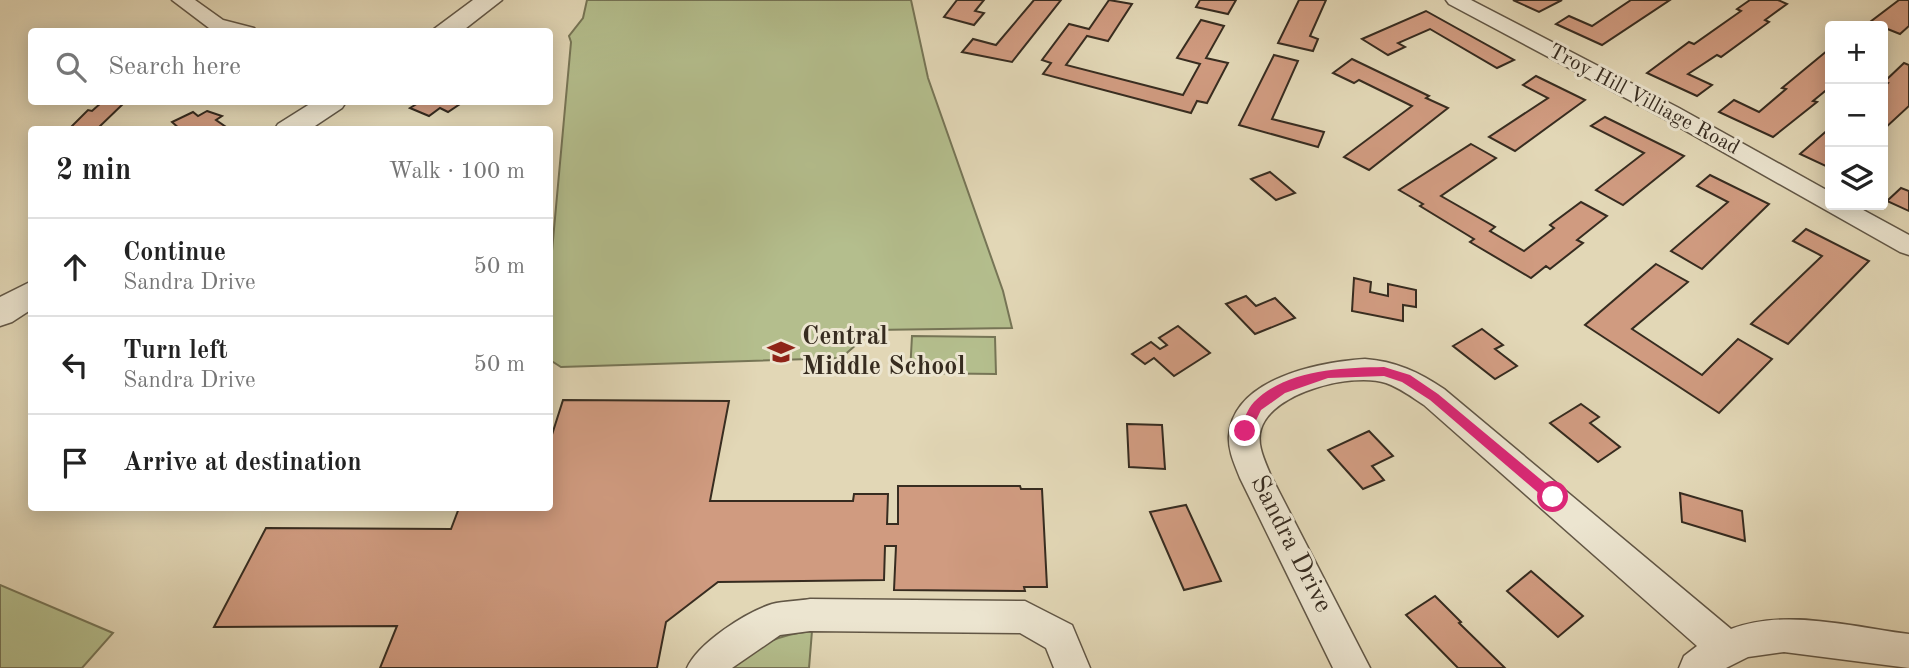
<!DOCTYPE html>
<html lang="en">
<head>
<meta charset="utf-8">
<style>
  body { margin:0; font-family:"Old Standard TT",serif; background:#f2f2f2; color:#222 }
  .controls { position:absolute; right:21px; top:21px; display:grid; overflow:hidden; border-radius:7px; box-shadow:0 4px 18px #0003 }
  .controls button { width:63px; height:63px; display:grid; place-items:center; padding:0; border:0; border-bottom:2px solid #e0e0e0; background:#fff; color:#222; font:35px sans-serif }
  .stop { position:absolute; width:21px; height:21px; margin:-16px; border:5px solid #db2777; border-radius:50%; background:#fff }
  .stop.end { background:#db2777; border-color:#fff; box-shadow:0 2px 7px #0008 }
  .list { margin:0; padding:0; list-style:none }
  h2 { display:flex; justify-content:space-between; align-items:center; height:91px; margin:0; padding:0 28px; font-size:30px }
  h2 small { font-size:23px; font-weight:400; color:#767676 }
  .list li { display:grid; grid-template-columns:46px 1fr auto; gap:21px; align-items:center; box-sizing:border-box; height:98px; padding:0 28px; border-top:2px solid #e0e0e0 }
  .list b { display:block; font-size:26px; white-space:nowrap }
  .list p { margin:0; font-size:23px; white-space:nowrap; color:#767676 }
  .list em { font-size:23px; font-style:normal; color:#767676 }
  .icon { flex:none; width:38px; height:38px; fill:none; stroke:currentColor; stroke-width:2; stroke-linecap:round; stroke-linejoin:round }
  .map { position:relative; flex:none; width:1909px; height:668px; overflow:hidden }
  .search { position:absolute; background:#fff; box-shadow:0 4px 18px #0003; left:28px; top:28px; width:525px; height:77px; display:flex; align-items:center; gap:18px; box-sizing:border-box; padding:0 24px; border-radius:7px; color:#767676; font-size:26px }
  .panel { position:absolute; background:#fff; box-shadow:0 4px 18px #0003; left:28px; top:126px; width:525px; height:385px; border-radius:7px }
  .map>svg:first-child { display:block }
  .green { fill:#b4be8d; stroke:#767556; stroke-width:2 }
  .building { fill:#d09b80; stroke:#372c20; stroke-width:2 }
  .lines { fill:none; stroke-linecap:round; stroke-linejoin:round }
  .minor-casing { stroke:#625746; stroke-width:3 }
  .tertiary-casing { stroke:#625746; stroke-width:3 }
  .minor { fill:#ece5d0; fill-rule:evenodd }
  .tertiary { fill:#ece5d0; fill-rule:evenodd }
  .route { fill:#db2777 }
  .labels { text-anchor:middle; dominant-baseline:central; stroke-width:6; stroke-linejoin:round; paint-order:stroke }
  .far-street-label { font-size:21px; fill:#372c20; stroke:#ece5d0 }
  .poi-label { font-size:26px; font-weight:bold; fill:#372c20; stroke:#ece5d0; text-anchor:start }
  .street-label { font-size:26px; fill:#372c20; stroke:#ece5d0 }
</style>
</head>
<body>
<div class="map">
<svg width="1909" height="668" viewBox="0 0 1909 668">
  <rect width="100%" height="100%" fill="#e2d7b6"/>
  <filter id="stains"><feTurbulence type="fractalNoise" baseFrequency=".00286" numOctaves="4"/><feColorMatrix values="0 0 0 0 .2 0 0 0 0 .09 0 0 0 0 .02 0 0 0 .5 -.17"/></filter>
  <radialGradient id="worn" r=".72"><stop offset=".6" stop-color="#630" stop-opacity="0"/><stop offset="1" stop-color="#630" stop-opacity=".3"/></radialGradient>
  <g class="green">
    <polygon points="587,0 911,0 928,78 1003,291 1012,328 873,330 841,358 561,367 550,360 550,273 571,42 569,36 583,18"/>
    <polygon points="912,336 995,337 996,374 910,373"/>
    <polygon points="0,585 113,633 82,668 0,668"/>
    <path d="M812,631L809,668H729C758,645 775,635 812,631Z"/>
  </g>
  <g class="building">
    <polygon points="957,0 984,0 975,11 984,13 974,25 944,17"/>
    <polygon points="1034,0 1061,0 1012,62 962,52 973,39 996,45"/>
    <polygon points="1109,0 1132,4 1108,41 1087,36 1066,65 1183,95 1200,64 1177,58 1201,20 1224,26 1206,58 1228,63 1207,103 1197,101 1191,113 1043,74 1051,63 1042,60 1069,24 1089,29"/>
    <polygon points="1200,0 1236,0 1228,14 1196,7"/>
    <polygon points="1299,0 1326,0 1310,36 1318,39 1313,51 1278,43"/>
    <polygon points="1513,0 1562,0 1539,12"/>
    <polygon points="1631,0 1670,0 1602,45 1556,24 1569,16 1592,26"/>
    <polygon points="1750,0 1778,0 1787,4 1765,20 1769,22 1721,57 1717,55 1688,74 1712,85 1697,96 1647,73 1689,42 1694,44 1741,11 1737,9"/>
    <polygon points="1899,0 1909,0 1909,26 1900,34 1870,22"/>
    <polygon points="1426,11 1514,60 1497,68 1430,29 1398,43 1405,47 1388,55 1362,39"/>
    <polygon points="1828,50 1830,87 1813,101 1817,102 1773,137 1719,112 1734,100 1759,112 1786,89 1782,88"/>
    <polygon points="1274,55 1298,61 1272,119 1324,132 1318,147 1239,125"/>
    <polygon points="1352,59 1429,96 1426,98 1448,108 1369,170 1344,157 1412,106 1359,80 1354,83 1333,73"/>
    <polygon points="1904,63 1909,65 1909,106 1883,130 1883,88 1888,83 1884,82"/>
    <polygon points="1536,76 1585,100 1515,151 1489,137 1548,98 1523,85"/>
    <polygon points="102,102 125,102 96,130 68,130 88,110 92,111"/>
    <polygon points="420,102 463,102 448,112 440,108 429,116 410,108"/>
    <polygon points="207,111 222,116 216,120 226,127 221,130 181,130 172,122 193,112 198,116"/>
    <polygon points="1605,117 1684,156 1623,205 1596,190 1644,153 1591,126"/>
    <polygon points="1830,128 1830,168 1800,154"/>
    <polygon points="1471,144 1496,158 1441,196 1495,227 1490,231 1524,251 1554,228 1550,225 1581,202 1607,216 1577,240 1583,243 1550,269 1546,266 1531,278 1470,242 1474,239 1420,206 1423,204 1399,190"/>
    <polygon points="1270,172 1295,193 1276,200 1251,179"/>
    <polygon points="1710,175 1769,204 1702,269 1671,251 1728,202 1697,186"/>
    <polygon points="1901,188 1909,191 1909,211 1887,201"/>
    <polygon points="1806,229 1869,261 1788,344 1751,324 1822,256 1793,241"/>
    <polygon points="1656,264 1688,282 1632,329 1702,375 1738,339 1772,359 1719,413 1585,325"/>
    <polygon points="1354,278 1371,282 1370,292 1388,296 1388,284 1416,290 1416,307 1403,305 1403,321 1352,311"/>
    <polygon points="1246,296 1256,306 1275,298 1295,318 1255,334 1226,304"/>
    <polygon points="1178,326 1210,353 1174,376 1154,358 1145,364 1132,354 1151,342 1160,349 1167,345 1159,338"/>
    <polygon points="1482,329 1503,345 1495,349 1517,366 1495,379 1453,346"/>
    <polygon points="563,400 729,401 710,501 853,501 854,494 888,494 887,524 898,524 898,486 1020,486 1021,489 1042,489 1047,587 1024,587 1025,591 894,590 896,546 885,546 884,580 718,582 666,622 657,668 380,668 397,626 214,627 266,528 451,529 459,508 550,508 550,441"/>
    <polygon points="1581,404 1599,417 1590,423 1620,447 1598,462 1550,423"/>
    <polygon points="1127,424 1162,425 1165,469 1129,467"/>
    <polygon points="1369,431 1393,456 1372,466 1384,480 1363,489 1328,450"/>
    <polygon points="1680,493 1742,511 1745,541 1682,522"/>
    <polygon points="1186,505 1221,581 1184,590 1150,512"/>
    <polygon points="1531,571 1583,616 1558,637 1507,591"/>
    <polygon points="1435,596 1461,622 1459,623 1505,668 1458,668 1406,615"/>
  </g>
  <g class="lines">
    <defs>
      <g id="minor">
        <polygon points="172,0 195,0 223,20 254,28 257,32 221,32 209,28"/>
        <polygon points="1446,0 1471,0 1679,108 1830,192 1830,205 1854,205 1909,235 1909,255 1900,252 1663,118 1449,4"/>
        <path d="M1365,359C1395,361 1419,372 1444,389L1731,629C1786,608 1852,627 1909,634V668L1784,652L1748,657L1726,668H1679L1684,656L1697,646L1424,405C1412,397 1400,388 1386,383C1353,372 1272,392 1261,429C1256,444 1265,461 1271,476L1370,668H1333L1240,478C1235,465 1228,451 1229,436C1233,378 1320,362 1365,359Z"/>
        <path d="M810,599L1025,601L1072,625L1090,668H1054L1046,648L1020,633L810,631L780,635L732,668H687C698,643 746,612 772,604C784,601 798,601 810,599Z"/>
      </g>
      <g id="tertiary">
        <polygon points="473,0 502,0 461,32 430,32"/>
        <polygon points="313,102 346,102 342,108 309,130 274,130 278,124"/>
        <polygon points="32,281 32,309 12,322 0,326 0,297"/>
      </g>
    </defs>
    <use href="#minor" class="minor-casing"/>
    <use href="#tertiary" class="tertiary-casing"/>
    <use href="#minor" class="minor"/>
    <use href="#tertiary" class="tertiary"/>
  </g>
  <path class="route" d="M1384,367L1410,375L1438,394L1557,493V501H1548L1430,400L1402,382L1384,376L1328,378L1285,393L1261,410L1249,435H1240L1238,431C1243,423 1247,409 1254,402C1287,369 1341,368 1384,367Z"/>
  <defs>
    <symbol id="school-bare" viewBox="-9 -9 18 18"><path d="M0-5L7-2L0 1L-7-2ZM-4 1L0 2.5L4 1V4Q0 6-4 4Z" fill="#8f2418" stroke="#ece5d0" stroke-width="2.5" paint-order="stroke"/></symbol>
  </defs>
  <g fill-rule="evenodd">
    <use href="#school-bare" x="762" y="333" width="38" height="38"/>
  </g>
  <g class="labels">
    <g class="far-street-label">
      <text transform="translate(1644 100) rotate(28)">Troy Hill Villiage Road</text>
    </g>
    <g class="poi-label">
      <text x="802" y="337">Central<tspan x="802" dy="30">Middle School</tspan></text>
    </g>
    <g class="street-label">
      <text transform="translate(1291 544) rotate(63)">Sandra Drive</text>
    </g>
  </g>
  <rect width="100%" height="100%" filter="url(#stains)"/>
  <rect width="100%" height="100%" fill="url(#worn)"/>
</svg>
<div class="controls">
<button>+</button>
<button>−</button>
<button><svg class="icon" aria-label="layers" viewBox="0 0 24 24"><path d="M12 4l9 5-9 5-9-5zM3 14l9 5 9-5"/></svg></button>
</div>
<div class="stop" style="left:1553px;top:497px"></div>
<div class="stop end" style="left:1245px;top:431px"></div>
<div class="search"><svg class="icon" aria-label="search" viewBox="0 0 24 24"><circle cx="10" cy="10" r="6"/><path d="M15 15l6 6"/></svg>Search here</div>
<section class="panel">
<h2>2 min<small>Walk · 100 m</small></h2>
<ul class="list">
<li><svg class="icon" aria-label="ahead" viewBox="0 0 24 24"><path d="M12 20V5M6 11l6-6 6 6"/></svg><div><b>Continue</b><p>Sandra Drive</p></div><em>50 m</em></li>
<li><svg class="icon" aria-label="left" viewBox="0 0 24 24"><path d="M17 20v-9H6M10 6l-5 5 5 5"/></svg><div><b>Turn left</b><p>Sandra Drive</p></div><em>50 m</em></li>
<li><svg class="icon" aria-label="arrive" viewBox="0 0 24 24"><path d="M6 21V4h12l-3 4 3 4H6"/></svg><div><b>Arrive at destination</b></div></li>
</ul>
</section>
</div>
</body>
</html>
